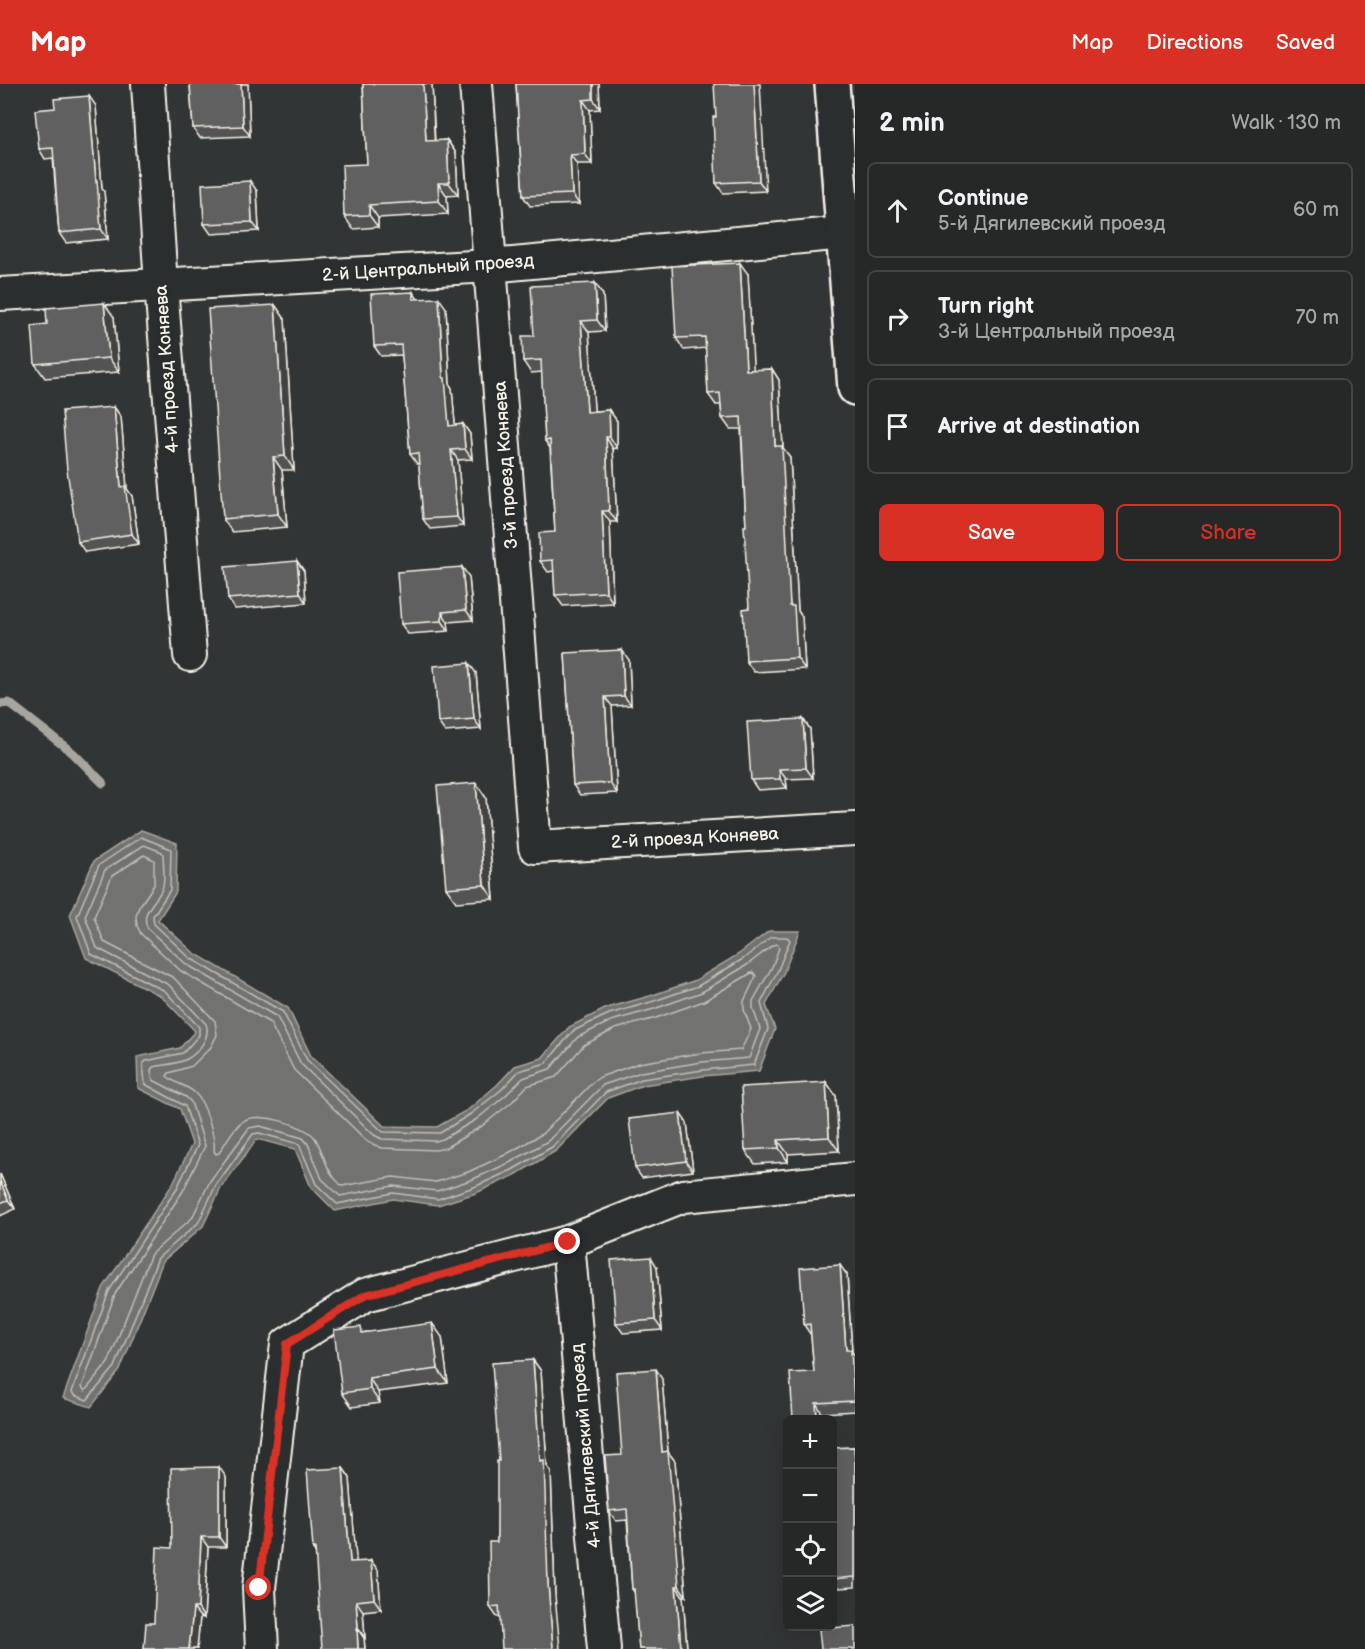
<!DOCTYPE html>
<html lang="en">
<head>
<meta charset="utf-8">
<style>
  body { margin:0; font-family:"Balsamiq Sans",sans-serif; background:#2e3030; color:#f1f3f6 }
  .controls { position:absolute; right:18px; bottom:18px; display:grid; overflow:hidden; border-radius:9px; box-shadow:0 6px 24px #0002 }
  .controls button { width:54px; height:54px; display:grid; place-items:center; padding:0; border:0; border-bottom:2px solid #424445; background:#262828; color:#f1f3f6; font:30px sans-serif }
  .stop { position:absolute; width:18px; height:18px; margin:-14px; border:4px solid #d93025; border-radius:50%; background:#fff }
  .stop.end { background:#d93025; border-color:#fff; box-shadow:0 2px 6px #0008 }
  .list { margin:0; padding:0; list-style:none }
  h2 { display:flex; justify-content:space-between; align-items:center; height:78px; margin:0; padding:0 24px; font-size:26px }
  h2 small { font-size:20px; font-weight:400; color:#a4a6a8 }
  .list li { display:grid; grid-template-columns:39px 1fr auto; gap:18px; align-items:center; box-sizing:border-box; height:96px; margin:0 12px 12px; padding:0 12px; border:2px solid #424445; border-radius:9px }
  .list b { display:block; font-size:22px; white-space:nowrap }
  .list p { margin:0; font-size:20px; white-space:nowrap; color:#a4a6a8 }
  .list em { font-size:20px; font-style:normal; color:#a4a6a8 }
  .actions { display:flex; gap:12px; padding:18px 24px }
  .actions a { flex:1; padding:14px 0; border:2px solid #d93025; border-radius:9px; text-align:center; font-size:21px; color:#d93025 }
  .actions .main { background:#d93025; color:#fff }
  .icon { flex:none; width:33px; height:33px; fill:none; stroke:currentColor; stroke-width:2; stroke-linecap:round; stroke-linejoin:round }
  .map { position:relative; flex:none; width:855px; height:1565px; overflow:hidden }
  header { display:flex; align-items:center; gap:36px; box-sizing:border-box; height:84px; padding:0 30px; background:#d93025; color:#fff }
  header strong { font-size:28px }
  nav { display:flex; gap:33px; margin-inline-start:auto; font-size:21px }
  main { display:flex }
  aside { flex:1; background:#262828 }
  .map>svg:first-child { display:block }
  .water { fill:#727370; stroke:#a6a5a0; stroke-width:1.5 }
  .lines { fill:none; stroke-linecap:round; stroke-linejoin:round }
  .shore { stroke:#c0bfb8; stroke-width:1.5 }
  .stream { stroke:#a6a5a0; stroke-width:9 }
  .minor-casing { stroke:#f4f1e8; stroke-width:36 }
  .tertiary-casing { stroke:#f4f1e8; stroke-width:38 }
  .minor { stroke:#2a2d2e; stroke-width:32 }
  .tertiary { stroke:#2a2d2e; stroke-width:33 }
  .wall { fill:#525352; stroke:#f4f1e8; stroke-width:1.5 }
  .shaded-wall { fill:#424342; stroke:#f4f1e8; stroke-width:1.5 }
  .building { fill:#5f605f; stroke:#f4f1e8; stroke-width:1.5 }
  .route { stroke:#d93025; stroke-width:8 }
  .labels { text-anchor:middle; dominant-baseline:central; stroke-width:6; stroke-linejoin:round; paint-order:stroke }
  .street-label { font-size:18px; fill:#f4f1e8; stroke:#2a2d2e }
</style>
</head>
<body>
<header>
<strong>Map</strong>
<nav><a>Map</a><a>Directions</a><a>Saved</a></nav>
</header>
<main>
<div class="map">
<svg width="855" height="1565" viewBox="0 0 855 1565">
  <rect width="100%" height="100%" fill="#323535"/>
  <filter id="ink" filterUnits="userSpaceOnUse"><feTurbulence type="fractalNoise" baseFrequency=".0167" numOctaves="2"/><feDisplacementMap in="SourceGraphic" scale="12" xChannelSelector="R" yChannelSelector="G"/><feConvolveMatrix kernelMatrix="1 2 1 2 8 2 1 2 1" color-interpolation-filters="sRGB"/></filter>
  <g filter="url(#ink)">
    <polygon class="water" points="141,746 177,759 176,808 158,836 194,869 288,924 311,972 384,1042 437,1043 469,1025 497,1001 515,982 542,974 569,943 607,924 650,912 696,896 739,870 769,847 800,847 784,888 766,921 775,945 759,987 703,992 643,1001 608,1014 556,1067 515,1091 476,1109 438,1121 393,1115 335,1127 311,1103 295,1065 257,1055 221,1104 203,1142 163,1177 120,1286 91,1323 63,1314 103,1204 172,1101 192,1060 180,1025 138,1004 137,973 180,964 195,947 161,912 86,874 70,831 94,777"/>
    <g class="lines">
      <g class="shore">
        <polygon points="141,753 171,765 170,806 153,832 154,840 190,874 283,928 307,976 383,1048 440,1049 472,1029 501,1006 519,987 546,979 573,947 609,930 651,918 698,902 743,875 771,853 787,853 790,856 778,886 761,919 768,945 754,981 703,986 642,995 606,1008 552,1063 512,1086 474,1103 438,1115 393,1109 337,1120 316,1100 299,1060 259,1049 253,1050 216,1101 198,1139 158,1174 115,1283 87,1316 74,1311 72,1308 109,1207 177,1104 198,1061 185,1022 145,1000 143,980 146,977 183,969 199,951 199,943 165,907 91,870 77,832 99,781"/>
        <path d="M144,761L162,768L163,770C163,780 166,796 162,805C156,819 139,828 148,845L186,880L277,933L301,980L374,1051L382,1055L436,1057L443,1055L477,1035L506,1011L523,994L550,985L578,953L611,937L654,925L702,908L747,881L773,861L777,860L779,864L772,883L753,917V924L760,945L749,974L702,978L641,988L603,1001L548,1057L509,1079L471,1096L437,1107L393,1102L340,1112L322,1095L308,1060L303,1054L260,1042L249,1044L210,1097L192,1134L151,1170L108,1279L85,1307L82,1303L115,1210L183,1107L205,1062L191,1018L186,1013L153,996L151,986L153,983C163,981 178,980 187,975C198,969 211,953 206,940L169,901L97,864L85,832L105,786Z"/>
        <path d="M144,771L154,776V801L139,823L136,832L137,842L141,850L181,887L270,939L294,986L368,1058L382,1064L436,1066L445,1064L482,1042L512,1018L527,1002L556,993L584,961L615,945L656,934L704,917L753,888L756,892L744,917V926L751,945L741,966L701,969L639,979L600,993L593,998L542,1050L505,1071L468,1088L436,1098L393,1093L342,1102C324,1086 326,1072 315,1054C307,1041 258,1028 245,1036C234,1042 226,1058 219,1069L216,1070L214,1067C216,1054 205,1018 195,1009C187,1001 175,1000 167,992L169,989L192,982L211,963L217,951L215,937L174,894L104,858L94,833L112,792Z"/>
      </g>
      <polyline class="stream" points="0,620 9,619 73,669 103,699"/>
      <defs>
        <g id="minor">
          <polyline points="148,0 161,201 190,571"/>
          <polyline points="476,0 535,763 855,745"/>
          <polyline points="0,210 490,182 855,148"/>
          <polyline points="568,1158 604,1565"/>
          <polyline points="262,1565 259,1504 287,1260 365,1211 568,1158 683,1112 855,1095"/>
        </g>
        <polyline id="tertiary" points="832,0 855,304"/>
      </defs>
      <use href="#minor" class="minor-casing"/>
      <use href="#tertiary" class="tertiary-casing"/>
      <use href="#minor" class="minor"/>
      <use href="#tertiary" class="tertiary"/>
    </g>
    <g class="wall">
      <polygon points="190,0 248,0 250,52 200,54 193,44"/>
      <polygon points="363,0 432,0 435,57 447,56 456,69 458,111 447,112 448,130 378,134 378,143 353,145 344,132 367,80"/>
      <polygon points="516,0 599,0 600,25 590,26 592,80 577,80 579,120 530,122 523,112"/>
      <polygon points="96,22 102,105 104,107 108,155 66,159 59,149 53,74 45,75 39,65"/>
      <polygon points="716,33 766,107 723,109 716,99"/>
      <polygon points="257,107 259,147 211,150 204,140"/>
      <polygon points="748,190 753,286 772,285 779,296 783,364 790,373 798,527 802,533 805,585 754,588 746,577 749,524 746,442 741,345 730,345 722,334 721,321 716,321 708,310 706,264 684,266 676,254"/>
      <polygon points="595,199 603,211 605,247 589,248 594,327 609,326 617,337 617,364 613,365 617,438 610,438 613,519 563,522 555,511 554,487 548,488 540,477 555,448 550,364 545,357 542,288 531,289 523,277 534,252"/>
      <polygon points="418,215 446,224 450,301 452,304 455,341 463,340 470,350 472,375 458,376 463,442 430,445 423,435 419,379 417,380 410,370 402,271 381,272 374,262"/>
      <polygon points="275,221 285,235 294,386 282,386 287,443 232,448 223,435"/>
      <polygon points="114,233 119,288 45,294 35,280"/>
      <polygon points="114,323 121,333 127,405 132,412 139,460 85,468 78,458"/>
      <polygon points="297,477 304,487 306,519 235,525 228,515"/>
      <polygon points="469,493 473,536 448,538 449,547 408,550 401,540"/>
      <polygon points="565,569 629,576 631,621 612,622 617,709 580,711 573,701"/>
      <polygon points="476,589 481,645 445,648 438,638"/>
      <polygon points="803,635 810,645 813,694 786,695 787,704 758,706 751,696"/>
      <polygon points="476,699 486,714 494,815 456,818 446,804"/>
      <polygon points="826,998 836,1012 839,1067 788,1070 788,1078 755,1080 745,1066"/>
      <polygon points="687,1039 693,1087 642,1094 635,1084"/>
      <polygon points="0,1090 15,1125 0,1132"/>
      <polygon points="657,1183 662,1246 623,1249 616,1239"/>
      <polygon points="847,1191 852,1268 855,1272 855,1327 822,1329 793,1335 814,1288 811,1251 804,1241"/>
      <polygon points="365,1248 442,1253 448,1299 378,1308 380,1319 352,1323 342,1309"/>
      <polygon points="533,1276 541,1287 547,1382 551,1387 555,1511 500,1533 497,1533 490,1523 497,1458 499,1377"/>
      <polygon points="662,1295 668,1368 675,1377 686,1512 683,1512 687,1565 639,1565 635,1509 632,1505 627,1436 616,1437 609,1427"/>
      <polygon points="854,1363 855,1365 855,1503 838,1504 832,1497 832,1364"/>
      <polygon points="343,1384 350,1394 356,1478 371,1477 378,1486 381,1525 363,1527 365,1554 364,1554 365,1565 313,1465"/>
      <polygon points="226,1393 226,1463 208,1463 204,1534 200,1533 197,1565 144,1565 154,1539"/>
    </g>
    <g class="shaded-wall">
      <polygon points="241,0 248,0 250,52 243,42"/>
      <polygon points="423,0 432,0 435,70 426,57"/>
      <polygon points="593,0 599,0 600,25 593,15"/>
      <polygon points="754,0 760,0 766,107 759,97"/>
      <polygon points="89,12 96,22 102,105 104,107 108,155 101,145 96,98"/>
      <polygon points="583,16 590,26 592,80 585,70"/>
      <polygon points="447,56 456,69 458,111 449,99"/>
      <polygon points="570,71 577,80 579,120 572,110"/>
      <polygon points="250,97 257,107 259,147 252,138"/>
      <polygon points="438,99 447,112 448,130 439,117"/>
      <polygon points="369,121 378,134 378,143 369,131"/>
      <polygon points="740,179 748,190 754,297 746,286"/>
      <polygon points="595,199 603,211 605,247 597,236"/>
      <polygon points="413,208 420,218 413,215"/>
      <polygon points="439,214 446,224 450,301 452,304 456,351 449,342 443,294"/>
      <polygon points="104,219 114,233 119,288 109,274"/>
      <polygon points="275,221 285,235 294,386 285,372"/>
      <polygon points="581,237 589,248 595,339 587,328"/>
      <polygon points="772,285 779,296 783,364 790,373 798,527 802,533 805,585 797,574 790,522 775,362"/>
      <polygon points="114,323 121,333 127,405 132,412 139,460 132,450 121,403"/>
      <polygon points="609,326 617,337 617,364 610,353"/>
      <polygon points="463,340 470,350 472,375 465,365"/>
      <polygon points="606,353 613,365 617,438 609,427"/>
      <polygon points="451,366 458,376 463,442 457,433"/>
      <polygon points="273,373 282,386 287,443 278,430"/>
      <polygon points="602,427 610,438 613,519 606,508"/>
      <polygon points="297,477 304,487 306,519 300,509"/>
      <polygon points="462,483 469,493 473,536 466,526"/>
      <polygon points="442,528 448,538 449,547 442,537"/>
      <polygon points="622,566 629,576 631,621 624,612"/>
      <polygon points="469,579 476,589 481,645 474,635"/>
      <polygon points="605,613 612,622 617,709 610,699"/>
      <polygon points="803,635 810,645 813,694 806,684"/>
      <polygon points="779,685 786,695 787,704 780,695"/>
      <polygon points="476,699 486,714 494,815 484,801"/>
      <polygon points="826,998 836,1012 839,1067 829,1053"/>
      <polygon points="680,1029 687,1039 693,1087 686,1077"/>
      <polygon points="778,1056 788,1070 788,1078 779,1064"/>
      <polygon points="0,1090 15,1125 8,1116 0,1097"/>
      <polygon points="651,1173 657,1183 662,1246 655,1236"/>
      <polygon points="840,1181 847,1191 852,1268 855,1272 855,1317 846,1266"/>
      <polygon points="432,1239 442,1253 448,1299 438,1285"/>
      <polygon points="533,1276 541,1287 547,1382 551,1387 555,1511 560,1565 553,1565 548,1500"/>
      <polygon points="656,1285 662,1295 668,1368 675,1377 686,1512 679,1502 662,1368"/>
      <polygon points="369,1294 378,1308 380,1319 370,1305"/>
      <polygon points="816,1319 822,1329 823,1335 817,1335"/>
      <polygon points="219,1383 226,1393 226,1463 219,1453"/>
      <polygon points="343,1384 350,1394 357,1488 350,1478"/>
      <polygon points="201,1453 208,1463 204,1534 198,1524"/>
      <polygon points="371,1477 378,1486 381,1525 374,1515"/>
      <polygon points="676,1502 683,1512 687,1565 681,1565"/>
      <polygon points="356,1517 363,1527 365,1554 358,1544"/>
      <polygon points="193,1524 200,1533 197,1565 189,1565"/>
      <polygon points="357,1544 364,1554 365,1565 358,1565"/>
    </g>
    <g class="building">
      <polygon points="190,0 241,0 243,42 193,44"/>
      <polygon points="363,0 423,0 426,57 447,56 449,99 438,99 439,117 369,121 369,131 344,132 342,81 367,80"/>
      <polygon points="516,0 593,0 593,15 583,16 585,70 570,71 572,110 523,112"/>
      <polygon points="714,0 754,0 759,97 716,99 713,33 716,33"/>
      <polygon points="89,12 96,98 97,97 101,145 59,149 53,64 39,65 35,26 55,24 54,15"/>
      <polygon points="250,97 252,138 204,140 202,100"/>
      <polygon points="740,179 746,286 772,285 775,362 782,362 790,522 794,522 797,574 746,577 743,525 749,524 744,442 746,442 741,333 722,334 720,309 708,310 705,253 676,254 672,182"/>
      <polygon points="595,199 597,236 581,237 587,328 609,326 610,353 606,353 609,427 602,427 606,508 555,511 553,476 540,477 539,449 555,448 550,356 545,357 541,276 523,277 522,252 534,252 531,202"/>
      <polygon points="413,208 413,215 439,214 443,294 445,294 449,342 463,340 465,365 451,366 457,433 423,435 418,369 410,370 401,261 374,262 371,210"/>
      <polygon points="104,219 109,274 35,280 32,242 47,240 46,224"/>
      <polygon points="275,221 285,372 273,373 278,430 223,435 208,225"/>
      <polygon points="114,323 121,403 125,402 132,450 78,458 67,386 62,327"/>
      <polygon points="297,477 300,509 228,515 225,483"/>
      <polygon points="462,483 466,526 442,528 442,537 401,540 397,488"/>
      <polygon points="622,566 624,612 605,613 610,699 573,701 565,569"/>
      <polygon points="469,579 474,635 438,638 434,582"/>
      <polygon points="803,635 806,684 779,685 780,695 751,696 747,638"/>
      <polygon points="476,699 484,801 446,804 437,702"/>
      <polygon points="826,998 829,1053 778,1056 779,1064 745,1066 741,1003"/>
      <polygon points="680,1029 686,1077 635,1084 629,1035"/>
      <polygon points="0,1097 8,1116 0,1119"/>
      <polygon points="651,1173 655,1236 616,1239 611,1176"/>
      <polygon points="840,1181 846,1266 851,1266 854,1317 816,1319 817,1335 793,1335 790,1289 814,1288 810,1240 804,1241 800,1184"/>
      <polygon points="432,1239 438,1285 369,1294 370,1305 342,1309 334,1246 361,1243 362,1249"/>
      <polygon points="533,1276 540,1377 544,1376 548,1500 553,1565 502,1565 499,1522 490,1523 489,1458 497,1458 497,1377 499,1377 492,1279"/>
      <polygon points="656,1285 662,1368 668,1367 679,1502 676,1502 681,1565 639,1565 634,1505 632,1505 627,1425 609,1427 605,1372 622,1371 616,1288"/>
      <polygon points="854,1363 855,1379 855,1493 832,1495 832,1364"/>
      <polygon points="219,1383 219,1453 201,1453 198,1524 193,1524 189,1565 144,1565 146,1539 154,1539 157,1463 172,1464 171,1384"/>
      <polygon points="343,1384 350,1478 371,1477 374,1515 356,1517 358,1544 357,1544 358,1565 322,1565 315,1464 313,1465 307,1386"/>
      <polygon points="855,1542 855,1565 821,1565 819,1545"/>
    </g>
  </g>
  <g class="lines" filter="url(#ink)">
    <polyline class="route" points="259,1504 287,1260 365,1211 568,1158"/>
  </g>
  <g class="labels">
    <g class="street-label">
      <text transform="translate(428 184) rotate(-4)">2-й Центральный проезд</text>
      <text transform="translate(167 285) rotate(-94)">4-й проезд Коняева</text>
      <text transform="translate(506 381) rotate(-94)">3-й проезд Коняева</text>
      <text transform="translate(695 754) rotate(-3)">2-й проезд Коняева</text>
      <text transform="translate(586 1362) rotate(-95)">4-й Дягилевский проезд</text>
    </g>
  </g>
</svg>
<div class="controls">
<button>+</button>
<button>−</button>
<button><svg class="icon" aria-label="locate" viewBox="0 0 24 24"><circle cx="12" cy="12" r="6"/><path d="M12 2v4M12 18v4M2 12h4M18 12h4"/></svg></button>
<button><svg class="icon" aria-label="layers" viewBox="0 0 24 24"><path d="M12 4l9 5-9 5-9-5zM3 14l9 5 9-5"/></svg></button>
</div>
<div class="stop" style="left:259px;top:1504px"></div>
<div class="stop end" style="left:568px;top:1158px"></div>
</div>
<aside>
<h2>2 min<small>Walk · 130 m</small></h2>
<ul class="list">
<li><svg class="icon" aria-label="ahead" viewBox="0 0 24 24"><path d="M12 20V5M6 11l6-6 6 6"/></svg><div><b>Continue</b><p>5-й Дягилевский проезд</p></div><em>60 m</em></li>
<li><svg class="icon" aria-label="right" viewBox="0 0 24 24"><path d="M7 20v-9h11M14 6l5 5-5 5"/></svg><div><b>Turn right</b><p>3-й Центральный проезд</p></div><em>70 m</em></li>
<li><svg class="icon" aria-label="arrive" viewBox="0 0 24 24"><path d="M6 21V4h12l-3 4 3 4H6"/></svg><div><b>Arrive at destination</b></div></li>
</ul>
<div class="actions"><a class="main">Save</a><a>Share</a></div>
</aside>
</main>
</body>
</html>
